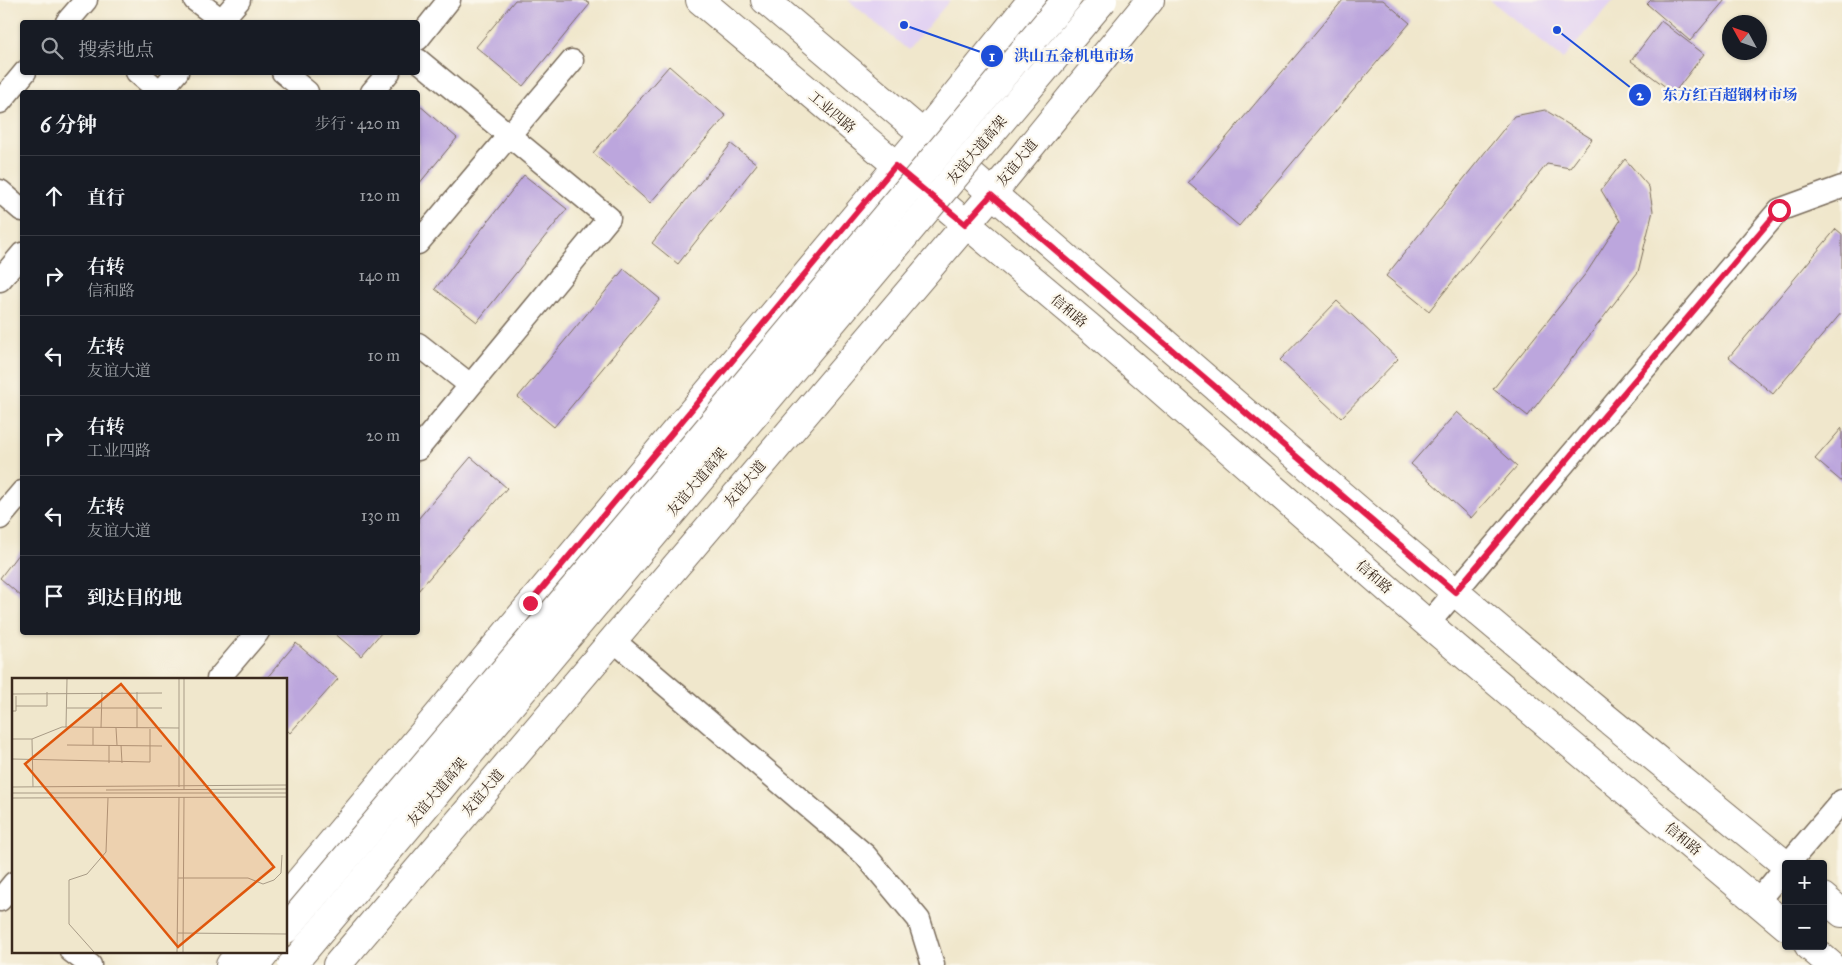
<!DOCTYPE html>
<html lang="zh">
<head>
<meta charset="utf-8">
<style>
  body { margin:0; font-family:"IM FELL Great Primer","Noto Serif SC",serif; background:#20242c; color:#f1f3f6 }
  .controls { position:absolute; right:15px; bottom:15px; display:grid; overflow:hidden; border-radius:5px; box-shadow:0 1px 4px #0004 }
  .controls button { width:45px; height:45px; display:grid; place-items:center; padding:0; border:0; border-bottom:1px solid #363941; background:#171b24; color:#f1f3f6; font:25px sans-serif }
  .compass { position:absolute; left:1722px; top:15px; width:45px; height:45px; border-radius:50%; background:#171b24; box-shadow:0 1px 4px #0004; rotate:310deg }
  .stop { position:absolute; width:15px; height:15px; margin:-11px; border:4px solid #e11d48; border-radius:50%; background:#fff }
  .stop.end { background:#e11d48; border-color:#fff; box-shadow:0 1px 5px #0008 }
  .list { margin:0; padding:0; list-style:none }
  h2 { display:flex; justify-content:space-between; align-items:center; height:65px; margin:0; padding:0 20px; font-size:21px }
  h2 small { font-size:16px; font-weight:400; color:#9ea1a6 }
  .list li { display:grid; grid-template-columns:32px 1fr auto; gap:15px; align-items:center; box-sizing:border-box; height:80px; padding:0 20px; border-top:1px solid #363941 }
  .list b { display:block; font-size:19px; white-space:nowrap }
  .list p { margin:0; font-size:16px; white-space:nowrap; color:#9ea1a6 }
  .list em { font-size:16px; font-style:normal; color:#9ea1a6 }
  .icon { flex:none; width:28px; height:28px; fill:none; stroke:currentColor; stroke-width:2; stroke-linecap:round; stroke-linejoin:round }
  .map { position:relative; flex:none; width:1842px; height:965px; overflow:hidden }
  .search { position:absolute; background:#171b24; box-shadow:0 1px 4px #0004; left:20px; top:20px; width:400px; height:55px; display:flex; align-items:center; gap:12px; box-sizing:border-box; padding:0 18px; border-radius:5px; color:#9ea1a6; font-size:19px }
  .panel { position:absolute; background:#171b24; box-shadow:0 1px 4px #0004; left:20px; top:90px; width:400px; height:545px; border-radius:5px }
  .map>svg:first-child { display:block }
  .built { fill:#e3d3f2 }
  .building { fill:#bca6dd }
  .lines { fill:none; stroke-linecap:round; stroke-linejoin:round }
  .street-casing { stroke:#7a6c5b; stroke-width:25 }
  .secondary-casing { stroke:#7a6c5b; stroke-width:30 }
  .primary-casing { stroke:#7a6c5b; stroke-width:30 }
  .street { stroke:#fff; stroke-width:22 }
  .secondary { stroke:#fff; stroke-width:28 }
  .primary { stroke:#fff; stroke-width:28 }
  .primary-bridge-casing { stroke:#7a6c5b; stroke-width:30; stroke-linecap:butt }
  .primary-bridge { stroke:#fff; stroke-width:28 }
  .route { stroke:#e11d48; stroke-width:6 }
  .labels { text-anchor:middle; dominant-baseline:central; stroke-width:4.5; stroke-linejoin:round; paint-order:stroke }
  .street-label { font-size:14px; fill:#3b2a1e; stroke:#fbf7ec }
  .inset-road { fill:none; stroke:#a89b86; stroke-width:1 }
  .view { fill:#df570d; fill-opacity:0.15; stroke:#df570d; stroke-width:2.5 }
  .inset-edge { fill:none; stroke:#3b2a1e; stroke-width:2.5 }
  .leader { fill:none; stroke:#1d4ed8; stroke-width:2 }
  .callout-dot { fill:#1d4ed8; stroke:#fbf7ec; stroke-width:2 }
  .mark-label { font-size:15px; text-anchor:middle; font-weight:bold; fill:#fff }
  .callout-label { font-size:15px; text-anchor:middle; font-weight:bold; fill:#1d4ed8; stroke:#fbf7ec; stroke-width:4.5; stroke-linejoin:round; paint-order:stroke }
</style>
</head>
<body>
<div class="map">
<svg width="1842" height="965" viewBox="0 0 1842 965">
  <rect width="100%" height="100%" fill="#fbf7ec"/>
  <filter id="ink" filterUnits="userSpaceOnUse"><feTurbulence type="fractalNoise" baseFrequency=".02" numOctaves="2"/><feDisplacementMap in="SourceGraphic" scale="10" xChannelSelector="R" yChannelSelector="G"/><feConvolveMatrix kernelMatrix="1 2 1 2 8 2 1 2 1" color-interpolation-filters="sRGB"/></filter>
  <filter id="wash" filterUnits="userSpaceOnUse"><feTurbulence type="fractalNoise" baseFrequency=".0096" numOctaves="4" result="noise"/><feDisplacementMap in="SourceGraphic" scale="20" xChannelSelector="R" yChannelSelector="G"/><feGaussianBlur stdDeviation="1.12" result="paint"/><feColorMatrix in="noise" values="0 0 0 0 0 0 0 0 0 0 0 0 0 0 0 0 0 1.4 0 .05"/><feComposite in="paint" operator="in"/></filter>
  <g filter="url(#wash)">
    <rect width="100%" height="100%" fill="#f0e7cc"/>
    <g class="built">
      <polygon points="848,0 950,0 908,50"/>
      <polygon points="1490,0 1614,0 1563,59"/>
    </g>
    <g id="blocks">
      <g class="building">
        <polygon points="515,0 584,0 590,4 523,86 476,47"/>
        <polygon points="1343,0 1383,0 1410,23 1239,226 1188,183"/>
        <polygon points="1651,0 1725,0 1690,41 1647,4"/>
        <polygon points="1661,21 1704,54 1674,93 1631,61"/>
        <polygon points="669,66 726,116 650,203 593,153"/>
        <polygon points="418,104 457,138 418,185"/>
        <polygon points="1545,110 1592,139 1570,168 1547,164 1429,311 1386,276 1514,116"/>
        <polygon points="731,144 757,164 678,264 652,243"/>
        <polygon points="1625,159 1649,187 1653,211 1638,272 1528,416 1493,389 1587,272 1620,221 1601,190"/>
        <polygon points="524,175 567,209 477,322 435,289"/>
        <polygon points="1836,229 1842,234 1842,312 1773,394 1729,357"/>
        <polygon points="624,269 660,299 554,427 518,397"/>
        <polygon points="1337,301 1398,359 1341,418 1280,360"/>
        <polygon points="1457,412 1517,466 1471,518 1411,464"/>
        <polygon points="1842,428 1842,482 1815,459"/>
        <polygon points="471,457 507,488 418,591 418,519"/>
        <polygon points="22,549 22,597 0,578"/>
        <polygon points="333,632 382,632 361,656"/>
        <polygon points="296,643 338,679 290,733 286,729 286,679 266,679"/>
      </g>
    </g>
  </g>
  <g filter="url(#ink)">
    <use href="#blocks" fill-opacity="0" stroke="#7a6c5b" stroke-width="1"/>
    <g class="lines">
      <defs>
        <g id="street">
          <polyline points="195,0 224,22"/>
          <polyline points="67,22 86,0"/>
          <polyline points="220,22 239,0"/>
          <polyline points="418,39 449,0"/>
          <polyline points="418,60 609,218 418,449"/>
          <polyline points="137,72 160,92"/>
          <polyline points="283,72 307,92"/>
          <polyline points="160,92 177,72"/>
          <polyline points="372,92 389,72"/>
          <polyline points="0,102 25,72"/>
          <polyline points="0,191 22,210"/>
          <polyline points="418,243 572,61"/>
          <polyline points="0,280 22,254"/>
          <polyline points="418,344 470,385"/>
          <polyline points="0,518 22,492"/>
          <polyline points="1428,624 1779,210 1842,187"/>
          <polyline points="613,640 865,855 919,920 933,965"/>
          <polyline points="218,679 258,632"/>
          <polyline points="1788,864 1842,801"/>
          <polyline points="0,900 14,883"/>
          <polyline points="1757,902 1786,867"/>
          <polyline points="71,951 90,965"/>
        </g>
        <g id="secondary">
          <polyline points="700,0 1088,326 1428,624 1786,926"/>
          <path d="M765,0C997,194 1223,396 1454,591C1563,684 1675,774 1786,865"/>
          <polyline points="1823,897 1842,913"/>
          <polyline points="1809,946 1831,965"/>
        </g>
        <g id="primary">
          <polyline points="286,897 924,134 1032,0"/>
          <polyline points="230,965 241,951"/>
          <polyline points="256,965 267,951"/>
          <polyline points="337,965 991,195 1150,0"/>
        </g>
      </defs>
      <use href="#street" class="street-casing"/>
      <use href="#secondary" class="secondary-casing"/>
      <use href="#primary" class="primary-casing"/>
      <use href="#street" class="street"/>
      <use href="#secondary" class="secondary"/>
      <use href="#primary" class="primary"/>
      <defs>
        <g id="primary-bridge">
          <polyline points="286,929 692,448 1066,0"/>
          <polyline points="292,965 1103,0"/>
        </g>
      </defs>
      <use href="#primary-bridge" class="primary-bridge-casing"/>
      <use href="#primary-bridge" class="primary-bridge"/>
    </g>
  </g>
  <g class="lines" filter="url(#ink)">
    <polyline class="route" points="530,603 895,166 965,224 991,195 1455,592 1779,210"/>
  </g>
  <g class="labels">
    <g class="street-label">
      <text transform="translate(832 112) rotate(40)">工业四路</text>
      <text transform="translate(977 150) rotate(-50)">友谊大道高架</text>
      <text transform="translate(1017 163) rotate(-51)">友谊大道</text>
      <text transform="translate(1069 311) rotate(40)">信和路</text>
      <text transform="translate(697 482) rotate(-50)">友谊大道高架</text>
      <text transform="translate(745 484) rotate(-50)">友谊大道</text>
      <text transform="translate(1374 577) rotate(41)">信和路</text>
      <text transform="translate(437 792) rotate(-50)">友谊大道高架</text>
      <text transform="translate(483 793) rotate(-50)">友谊大道</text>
      <text transform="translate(1683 839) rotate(40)">信和路</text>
    </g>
  </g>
  <g transform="translate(12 678)">
    <rect width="275" height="275" fill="#f0e7cc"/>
    <path class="inset-road" d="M125,14V50M0,16L150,15M4,28H35V14M55,30H150M0,33H4V18M54,49L55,1M81,50V67M89,50L90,14M104,50L105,67M0,61H20L50,49L167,50M20,61L21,109M55,67L150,68M97,67V85M109,67L110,85M0,81L138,84V51M0,109L275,107M167,109V1M94,112L275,111M172,112V1M0,115H275M0,120L275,119M166,200H236L251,206L262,202L269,195L270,177M166,255L275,256M82,274L57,246V202L75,196L94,174L96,120M165,274L167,119M171,274L172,119"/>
    <path class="view" d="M109,6L262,189L166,269L13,86Z"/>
    <rect width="275" height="275" class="inset-edge"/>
  </g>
  <path class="leader" d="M904 25L992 56M1557 30L1640 95"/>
  <g class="callout-dot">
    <circle cx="904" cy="25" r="5"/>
    <circle cx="1557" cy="30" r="5"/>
    <circle cx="992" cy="56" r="12"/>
    <circle cx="1640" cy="95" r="12"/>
  </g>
  <g class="mark-label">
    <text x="992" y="61">1</text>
    <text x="1640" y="100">2</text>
  </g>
  <g class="callout-label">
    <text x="1074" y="61">洪山五金机电市场</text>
    <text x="1730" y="100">东方红百超钢材市场</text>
  </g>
</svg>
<div class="controls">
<button>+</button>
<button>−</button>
</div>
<svg class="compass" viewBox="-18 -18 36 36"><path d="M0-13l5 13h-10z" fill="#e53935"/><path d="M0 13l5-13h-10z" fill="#9ea1a6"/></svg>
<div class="stop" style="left:1779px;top:210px"></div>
<div class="stop end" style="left:530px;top:603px"></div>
<div class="search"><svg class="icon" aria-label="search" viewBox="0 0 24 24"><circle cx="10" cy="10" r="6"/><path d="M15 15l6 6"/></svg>搜索地点</div>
<section class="panel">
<h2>6 分钟<small>步行 · 420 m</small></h2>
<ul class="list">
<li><svg class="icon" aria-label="ahead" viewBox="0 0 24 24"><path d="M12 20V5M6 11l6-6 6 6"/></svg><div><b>直行</b></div><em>120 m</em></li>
<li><svg class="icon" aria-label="right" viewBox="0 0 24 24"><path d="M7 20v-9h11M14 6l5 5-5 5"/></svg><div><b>右转</b><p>信和路</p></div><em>140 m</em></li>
<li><svg class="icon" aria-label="left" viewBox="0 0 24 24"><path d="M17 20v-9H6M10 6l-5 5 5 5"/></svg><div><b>左转</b><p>友谊大道</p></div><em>10 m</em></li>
<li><svg class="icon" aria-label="right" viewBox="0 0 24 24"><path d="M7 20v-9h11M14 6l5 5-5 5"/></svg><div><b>右转</b><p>工业四路</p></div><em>20 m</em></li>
<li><svg class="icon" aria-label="left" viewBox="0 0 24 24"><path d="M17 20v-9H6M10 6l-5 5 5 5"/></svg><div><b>左转</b><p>友谊大道</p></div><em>130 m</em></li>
<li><svg class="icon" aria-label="arrive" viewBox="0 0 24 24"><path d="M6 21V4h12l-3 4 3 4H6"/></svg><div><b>到达目的地</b></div></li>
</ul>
</section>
</div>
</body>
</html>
